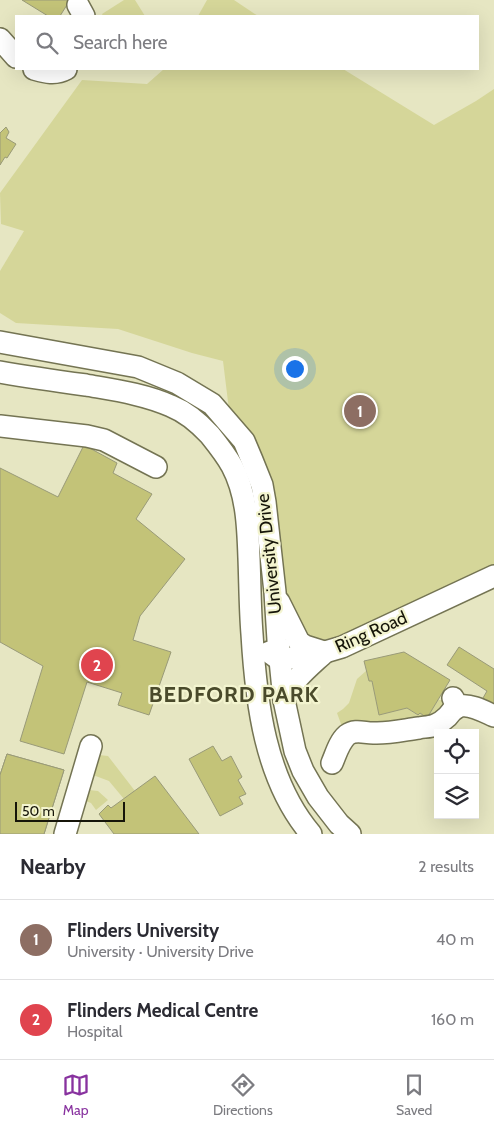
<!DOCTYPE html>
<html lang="en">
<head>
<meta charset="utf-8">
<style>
  body { margin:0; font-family:Cabin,sans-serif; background:#f7f7f7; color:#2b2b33 }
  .controls { position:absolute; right:15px; bottom:15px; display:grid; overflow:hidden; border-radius:0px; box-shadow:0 5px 20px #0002 }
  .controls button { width:45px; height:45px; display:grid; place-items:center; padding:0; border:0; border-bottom:1px solid #e1e1e2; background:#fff; color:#2b2b33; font:25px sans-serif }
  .scale { position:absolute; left:15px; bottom:12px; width:110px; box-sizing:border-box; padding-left:5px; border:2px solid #161509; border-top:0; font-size:14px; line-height:18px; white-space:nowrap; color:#161509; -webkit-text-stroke:4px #f3f4cf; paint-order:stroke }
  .you { position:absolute; left:294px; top:368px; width:18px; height:18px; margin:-12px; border:4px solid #fff; border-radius:50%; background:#1a73e8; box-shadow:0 0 0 8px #1a73e833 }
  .badge { display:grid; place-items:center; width:32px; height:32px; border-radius:50%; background:#88329f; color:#fff; font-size:16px; font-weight:700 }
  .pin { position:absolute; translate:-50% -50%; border:2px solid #fff; box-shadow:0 1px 5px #0006 }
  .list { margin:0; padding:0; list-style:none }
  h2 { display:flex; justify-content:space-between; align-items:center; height:65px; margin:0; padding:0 20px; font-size:21px }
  h2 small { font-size:16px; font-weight:400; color:#7c7c81 }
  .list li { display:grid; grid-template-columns:32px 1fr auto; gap:15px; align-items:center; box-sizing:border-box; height:80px; padding:0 20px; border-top:1px solid #e1e1e2 }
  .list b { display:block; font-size:19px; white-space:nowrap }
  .list p { margin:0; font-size:16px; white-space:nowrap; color:#7c7c81 }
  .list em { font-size:16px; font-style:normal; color:#7c7c81 }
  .icon { flex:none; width:28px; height:28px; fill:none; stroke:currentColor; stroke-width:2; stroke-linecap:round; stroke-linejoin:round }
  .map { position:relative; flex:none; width:494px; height:834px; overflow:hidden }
  .search { position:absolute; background:#fff; box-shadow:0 5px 20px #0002; left:15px; right:15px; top:15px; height:55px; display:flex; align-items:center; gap:12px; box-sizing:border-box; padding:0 18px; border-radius:0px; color:#7c7c81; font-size:19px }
  .sheet { height:225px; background:#fff }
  nav { display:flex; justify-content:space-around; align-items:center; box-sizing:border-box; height:70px; border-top:1px solid #e1e1e2; background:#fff; font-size:14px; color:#7c7c81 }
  nav a { display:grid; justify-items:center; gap:2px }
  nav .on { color:#88329f }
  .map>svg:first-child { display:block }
  .green { fill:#d5d699 }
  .building { fill:#c3c378; stroke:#999a78; fill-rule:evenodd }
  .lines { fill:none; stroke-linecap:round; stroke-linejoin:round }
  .minor-casing { stroke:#747453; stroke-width:24 }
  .minor { stroke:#fff; stroke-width:21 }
  .labels { text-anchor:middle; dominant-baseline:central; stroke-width:4.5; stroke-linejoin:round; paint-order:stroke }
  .street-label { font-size:18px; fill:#161509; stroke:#f3f4cf }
  .district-label { font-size:22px; font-weight:bold; letter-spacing:1px; fill:#4a4a2b; stroke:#f3f4cf }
</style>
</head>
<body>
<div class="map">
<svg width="494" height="834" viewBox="0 0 494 834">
  <rect width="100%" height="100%" fill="#e6e6c2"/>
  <g class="green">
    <polygon points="124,0 135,0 145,16 103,16 102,14"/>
    <polygon points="207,0 234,0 258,16 198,16"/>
    <polygon points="164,69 343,69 434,125 476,101 494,89 494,566 341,636 322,640 314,639 306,635 275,592 265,502 231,426 223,361 192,353 118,329 16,323 0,313 0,271 24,231 1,224 0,193 82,80 147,84"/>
    <path d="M366,671L369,681H372L379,715L407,708L417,715L420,713L427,718L438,700H443L446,705C444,711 439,717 433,720C425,724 384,730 375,729C363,728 355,723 344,729L341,724L337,713L343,709L349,703L357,679Z"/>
    <polygon points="99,755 108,756 135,791 124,799 109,781 93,775"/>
    <polygon points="89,790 98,791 108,800 96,810 91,803 83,800"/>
  </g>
  <g class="building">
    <polygon points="22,0 70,0 60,16 48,16"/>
    <polygon points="6,127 9,132 6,138 16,144 7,158 5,157 0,165 0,133"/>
    <polygon points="84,445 117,463 113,473 152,494 136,519 185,559 140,616 133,640 171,652 149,715 118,705 122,693 87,682 64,754 20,741 43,666 0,642 0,468 58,497"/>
    <polygon points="459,647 494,669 494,706 483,698 487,691 447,665"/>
    <polygon points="404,652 450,680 427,718 420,713 418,715 407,708 379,715 372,681 369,681 364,661"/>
    <polygon points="213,746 222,761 231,756 242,777 238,780 246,794 239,797 243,804 220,816 189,759"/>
    <path d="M7,754L64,770L44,834H0V775ZM22,777L36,782L24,821L10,817Z"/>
    <polygon points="7,754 64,770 44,834 0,834 0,775"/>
    <polygon points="155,776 199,834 114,834 99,814 108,805 111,808"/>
  </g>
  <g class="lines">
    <defs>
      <g id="minor">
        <polyline points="78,5 84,16"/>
        <polyline points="0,39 16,57"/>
        <path d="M34,69C45,72 55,75 66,69"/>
        <polyline points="0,342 138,367 177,383 212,404 244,441 252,460 262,485 265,502 275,592 278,640 284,700 295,751 303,771 318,797 339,824 350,834"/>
        <path d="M0,372C29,377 57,381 86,385C114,390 144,394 171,406C186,412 199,423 210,435C218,445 226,455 232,466C247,494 248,527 249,558C250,583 250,609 252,634C256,702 265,780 311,834"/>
        <polyline points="0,426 87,436 104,440 156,467"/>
        <polyline points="279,602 299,642 305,646 324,652"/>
        <polyline points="269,652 280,660 325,652 342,647 494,576"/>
        <path d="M284,700C293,679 308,668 325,652"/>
        <path d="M453,710C455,709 459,706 461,706C471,704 485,712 494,716"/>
        <path d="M332,763C336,754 339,742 347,735C355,729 364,733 373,733C388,734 404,730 419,728C424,727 430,727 435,725C444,721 452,713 456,704L453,698"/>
        <polyline points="65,834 91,746"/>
      </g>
    </defs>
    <use href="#minor" class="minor-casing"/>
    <use href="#minor" class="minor"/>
  </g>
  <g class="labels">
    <g class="street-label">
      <text transform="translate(269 554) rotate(-96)">University Drive</text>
      <text transform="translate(371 632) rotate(-24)">Ring Road</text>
    </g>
    <g class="district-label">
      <text x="234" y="694">BEDFORD PARK</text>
    </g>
  </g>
</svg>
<div class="controls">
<button><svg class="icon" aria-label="locate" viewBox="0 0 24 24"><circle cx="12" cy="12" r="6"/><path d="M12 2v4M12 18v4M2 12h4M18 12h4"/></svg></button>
<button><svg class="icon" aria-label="layers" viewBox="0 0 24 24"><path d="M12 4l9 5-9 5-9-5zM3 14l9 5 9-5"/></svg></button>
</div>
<div class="scale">50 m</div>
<div class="you"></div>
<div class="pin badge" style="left:360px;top:411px;background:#8d6e63">1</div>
<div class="pin badge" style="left:97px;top:665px;background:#e0444e">2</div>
<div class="search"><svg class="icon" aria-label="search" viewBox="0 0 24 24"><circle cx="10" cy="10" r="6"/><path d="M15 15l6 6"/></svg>Search here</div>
</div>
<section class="sheet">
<h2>Nearby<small>2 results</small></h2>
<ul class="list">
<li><span class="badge" style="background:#8d6e63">1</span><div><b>Flinders University</b><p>University · University Drive</p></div><em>40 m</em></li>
<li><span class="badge" style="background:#e0444e">2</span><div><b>Flinders Medical Centre</b><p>Hospital</p></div><em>160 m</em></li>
</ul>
</section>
<nav>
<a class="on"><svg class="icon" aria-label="map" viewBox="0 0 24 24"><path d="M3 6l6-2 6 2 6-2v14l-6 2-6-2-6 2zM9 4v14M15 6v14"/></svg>Map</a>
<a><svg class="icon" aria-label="directions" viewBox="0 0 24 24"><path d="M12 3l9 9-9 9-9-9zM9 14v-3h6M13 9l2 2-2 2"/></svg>Directions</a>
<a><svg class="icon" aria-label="saved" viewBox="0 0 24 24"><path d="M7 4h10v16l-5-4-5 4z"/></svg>Saved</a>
</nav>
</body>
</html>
